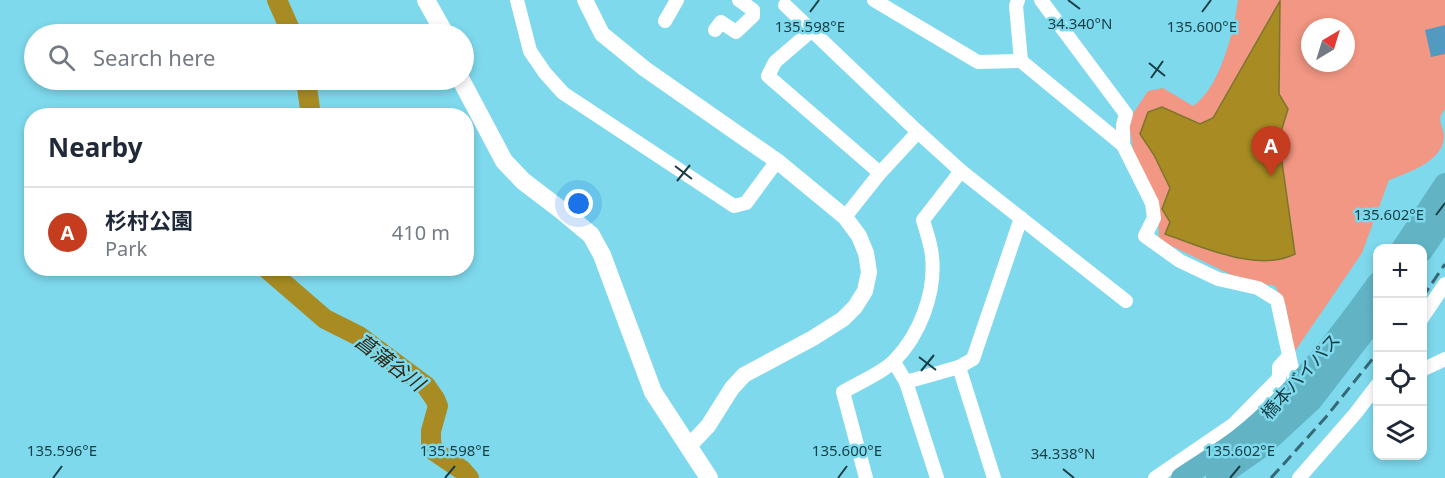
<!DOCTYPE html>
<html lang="en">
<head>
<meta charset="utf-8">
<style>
  body { margin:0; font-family:"Noto Sans","Noto Sans JP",sans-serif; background:#f6f6f7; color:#1f2937 }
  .controls { position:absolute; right:18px; bottom:18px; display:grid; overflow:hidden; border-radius:12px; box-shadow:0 3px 9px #0003 }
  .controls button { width:54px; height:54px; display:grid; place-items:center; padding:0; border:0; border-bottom:2px solid #e0e1e3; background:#fff; color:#1f2937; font:30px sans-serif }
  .compass { position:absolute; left:1301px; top:18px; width:54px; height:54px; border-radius:50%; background:#fff; box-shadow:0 3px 9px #0003; rotate:38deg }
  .you { position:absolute; left:579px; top:204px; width:21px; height:21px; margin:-15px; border:4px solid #fff; border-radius:50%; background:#1a73e8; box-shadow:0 0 0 9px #1a73e833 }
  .badge { display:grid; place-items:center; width:39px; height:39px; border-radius:50%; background:#c63c1f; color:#fff; font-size:20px; font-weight:700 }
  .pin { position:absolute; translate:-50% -50px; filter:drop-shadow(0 2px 3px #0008) }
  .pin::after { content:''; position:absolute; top:32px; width:21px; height:18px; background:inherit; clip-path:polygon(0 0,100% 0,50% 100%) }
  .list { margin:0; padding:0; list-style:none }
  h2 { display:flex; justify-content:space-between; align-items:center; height:78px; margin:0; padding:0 24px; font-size:26px }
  h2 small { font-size:20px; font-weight:400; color:#747a83 }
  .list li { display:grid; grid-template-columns:39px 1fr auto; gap:18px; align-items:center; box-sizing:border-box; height:90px; padding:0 24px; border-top:2px solid #e0e1e3 }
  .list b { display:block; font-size:22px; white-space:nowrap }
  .list p { margin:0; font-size:20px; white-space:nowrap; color:#747a83 }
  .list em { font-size:20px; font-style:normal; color:#747a83 }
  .icon { flex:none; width:33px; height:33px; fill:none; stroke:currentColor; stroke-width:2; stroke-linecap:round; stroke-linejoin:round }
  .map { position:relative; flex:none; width:1445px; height:478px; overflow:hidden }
  .search { position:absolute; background:#fff; box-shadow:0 3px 9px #0003; left:24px; top:24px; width:450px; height:66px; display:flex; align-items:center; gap:15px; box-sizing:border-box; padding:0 21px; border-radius:33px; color:#747a83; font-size:22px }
  .panel { position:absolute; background:#fff; box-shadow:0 3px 9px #0003; left:24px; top:108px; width:450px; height:168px; border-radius:24px }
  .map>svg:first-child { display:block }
  .green { fill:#f29783; fill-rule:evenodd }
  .water { fill:#a88c23; stroke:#7d752e; stroke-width:1.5 }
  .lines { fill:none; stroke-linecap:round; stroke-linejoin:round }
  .river { stroke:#a88c23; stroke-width:20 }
  .building { fill:#539ac0 }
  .minor { stroke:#fff; stroke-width:14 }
  .tertiary { stroke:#fff; stroke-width:16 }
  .secondary { stroke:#fff; stroke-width:18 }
  .trunk { stroke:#62b4c4; stroke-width:22 }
  .rail { stroke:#356975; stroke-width:3; stroke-dasharray:12 6; stroke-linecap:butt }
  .ticks { fill:none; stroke:#183e46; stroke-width:2 }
  .labels { text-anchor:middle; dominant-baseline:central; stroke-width:5; stroke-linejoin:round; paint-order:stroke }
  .street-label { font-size:18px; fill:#183e46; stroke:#7ed9ed }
  .water-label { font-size:20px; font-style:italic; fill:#312a15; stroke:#7ed9ed }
  .ticks-label { font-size:15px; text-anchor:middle; fill:#183e46; stroke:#7ed9ed; stroke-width:5; stroke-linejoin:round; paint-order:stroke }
</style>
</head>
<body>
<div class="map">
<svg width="1445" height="478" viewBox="0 0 1445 478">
  <rect width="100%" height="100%" fill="#7ed9ed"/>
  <path class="green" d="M1238,0H1445V109C1436,119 1442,124 1444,135C1445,161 1407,173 1389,180L1362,253L1293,354L1286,306L1275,286L1240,279L1159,240L1158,203L1134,157L1130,130V118L1148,91L1163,88L1193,106C1220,88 1234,31 1238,0ZM1310,27H1346V63H1310Z"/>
  <path class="water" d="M1280,1L1279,94L1288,109L1281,132L1280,148L1295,254C1257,273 1203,247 1165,234L1170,222L1162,209L1170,188L1154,155L1140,134L1148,112L1162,107L1200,124L1213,118Z"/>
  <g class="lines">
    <g class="river">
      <polyline points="277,0 292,34"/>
      <polyline points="306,80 311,116"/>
      <polyline points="266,268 325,319 359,336 426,386 435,399 438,406 431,431 431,442 434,451 462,470 469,478"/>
    </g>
  </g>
  <polygon class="building" points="1445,25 1445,54 1431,57 1425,30"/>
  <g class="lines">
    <g class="minor">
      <polyline points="517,0 530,51 545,73 563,93 734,206 746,203 777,161"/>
      <polyline points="874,0 978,62 1021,61 1123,145 1152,203 1154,218 1145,236 1180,261 1218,279 1258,288 1277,300 1296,387 1298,389"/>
      <polyline points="1018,0 1016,6 1021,61"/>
      <polyline points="1041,0 1126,114 1123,125 1123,145"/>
      <polyline points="785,5 918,132 961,171 1126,301"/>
      <polyline points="665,21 677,0"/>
      <polyline points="715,30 721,22 736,32 753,16 753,10 739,0"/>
      <polyline points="811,31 775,62 768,76 880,173"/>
      <polyline points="845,217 880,173 918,132"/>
      <polyline points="1422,318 1445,284"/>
      <polyline points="894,362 906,382 937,478"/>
      <polyline points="959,367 994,478"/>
      <polyline points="1422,370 1445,359"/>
      <polyline points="906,382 959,367 973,359 1021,218"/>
      <path d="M866,478L843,392C856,384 884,372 894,361C920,335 936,292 932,256C931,244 926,231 923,220L961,171"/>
      <polyline points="1155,478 1234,424 1279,378 1279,367 1289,356"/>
      <polyline points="1299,478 1355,414 1378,384"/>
    </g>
    <polyline class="tertiary" points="585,0 602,34 645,69 777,161 845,217 859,236 866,253 869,272 865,291 855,307 843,319 813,338 744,375 732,388 708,426 689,446"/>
    <g class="secondary">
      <polyline points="426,0 445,34"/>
      <polyline points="461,80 504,161 523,181 561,210 591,235 602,255 653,392 709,478"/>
    </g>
    <g class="trunk">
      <polyline points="1402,249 1445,184"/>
      <polyline points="1422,251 1445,217"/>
      <path d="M1182,478C1201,465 1222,453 1240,439C1295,395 1337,340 1378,283"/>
      <polyline points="1217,478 1261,447 1311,401 1378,314"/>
    </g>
    <g class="rail">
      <polyline points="1422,298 1445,264"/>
      <polyline points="1271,478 1326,417 1378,352"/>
    </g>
  </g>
  <path class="ticks" d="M1068,0L1080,9M810,12L819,0M1202,12L1211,0M1149,63L1165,76M1151,78L1163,61M675,166L692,179M677,181L690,165M1436,215L1445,203M919,357L936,370M921,371L934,355M1063,469L1074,478M53,478L62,466M445,478L455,466M838,478L847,466M1230,478L1240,466"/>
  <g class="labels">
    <g class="street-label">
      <text transform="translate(1300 376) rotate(-48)">橋本バイパス</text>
    </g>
    <g class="water-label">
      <text transform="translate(390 362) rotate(37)">菖蒲谷川</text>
    </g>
  </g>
  <g class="ticks-label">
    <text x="1080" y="29">34.340°N</text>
    <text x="810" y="32">135.598°E</text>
    <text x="1202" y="32">135.600°E</text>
    <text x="1389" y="220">135.602°E</text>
    <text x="62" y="456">135.596°E</text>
    <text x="455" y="456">135.598°E</text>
    <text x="847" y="456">135.600°E</text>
    <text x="1240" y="456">135.602°E</text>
    <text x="1063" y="459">34.338°N</text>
  </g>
</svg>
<div class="controls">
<button>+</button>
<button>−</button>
<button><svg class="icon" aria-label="locate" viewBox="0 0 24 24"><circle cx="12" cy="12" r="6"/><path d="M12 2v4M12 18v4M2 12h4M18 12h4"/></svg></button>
<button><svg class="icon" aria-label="layers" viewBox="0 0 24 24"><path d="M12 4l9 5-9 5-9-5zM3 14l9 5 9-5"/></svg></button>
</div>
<svg class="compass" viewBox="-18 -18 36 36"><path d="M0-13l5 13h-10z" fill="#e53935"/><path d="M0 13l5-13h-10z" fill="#747a83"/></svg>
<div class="you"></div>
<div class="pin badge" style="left:1271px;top:176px">A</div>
<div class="search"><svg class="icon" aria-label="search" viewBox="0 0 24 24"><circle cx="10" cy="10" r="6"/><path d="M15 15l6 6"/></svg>Search here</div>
<section class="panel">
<h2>Nearby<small></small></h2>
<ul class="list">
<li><span class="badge">A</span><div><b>杉村公園</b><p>Park</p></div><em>410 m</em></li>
</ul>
</section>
</div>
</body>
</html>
